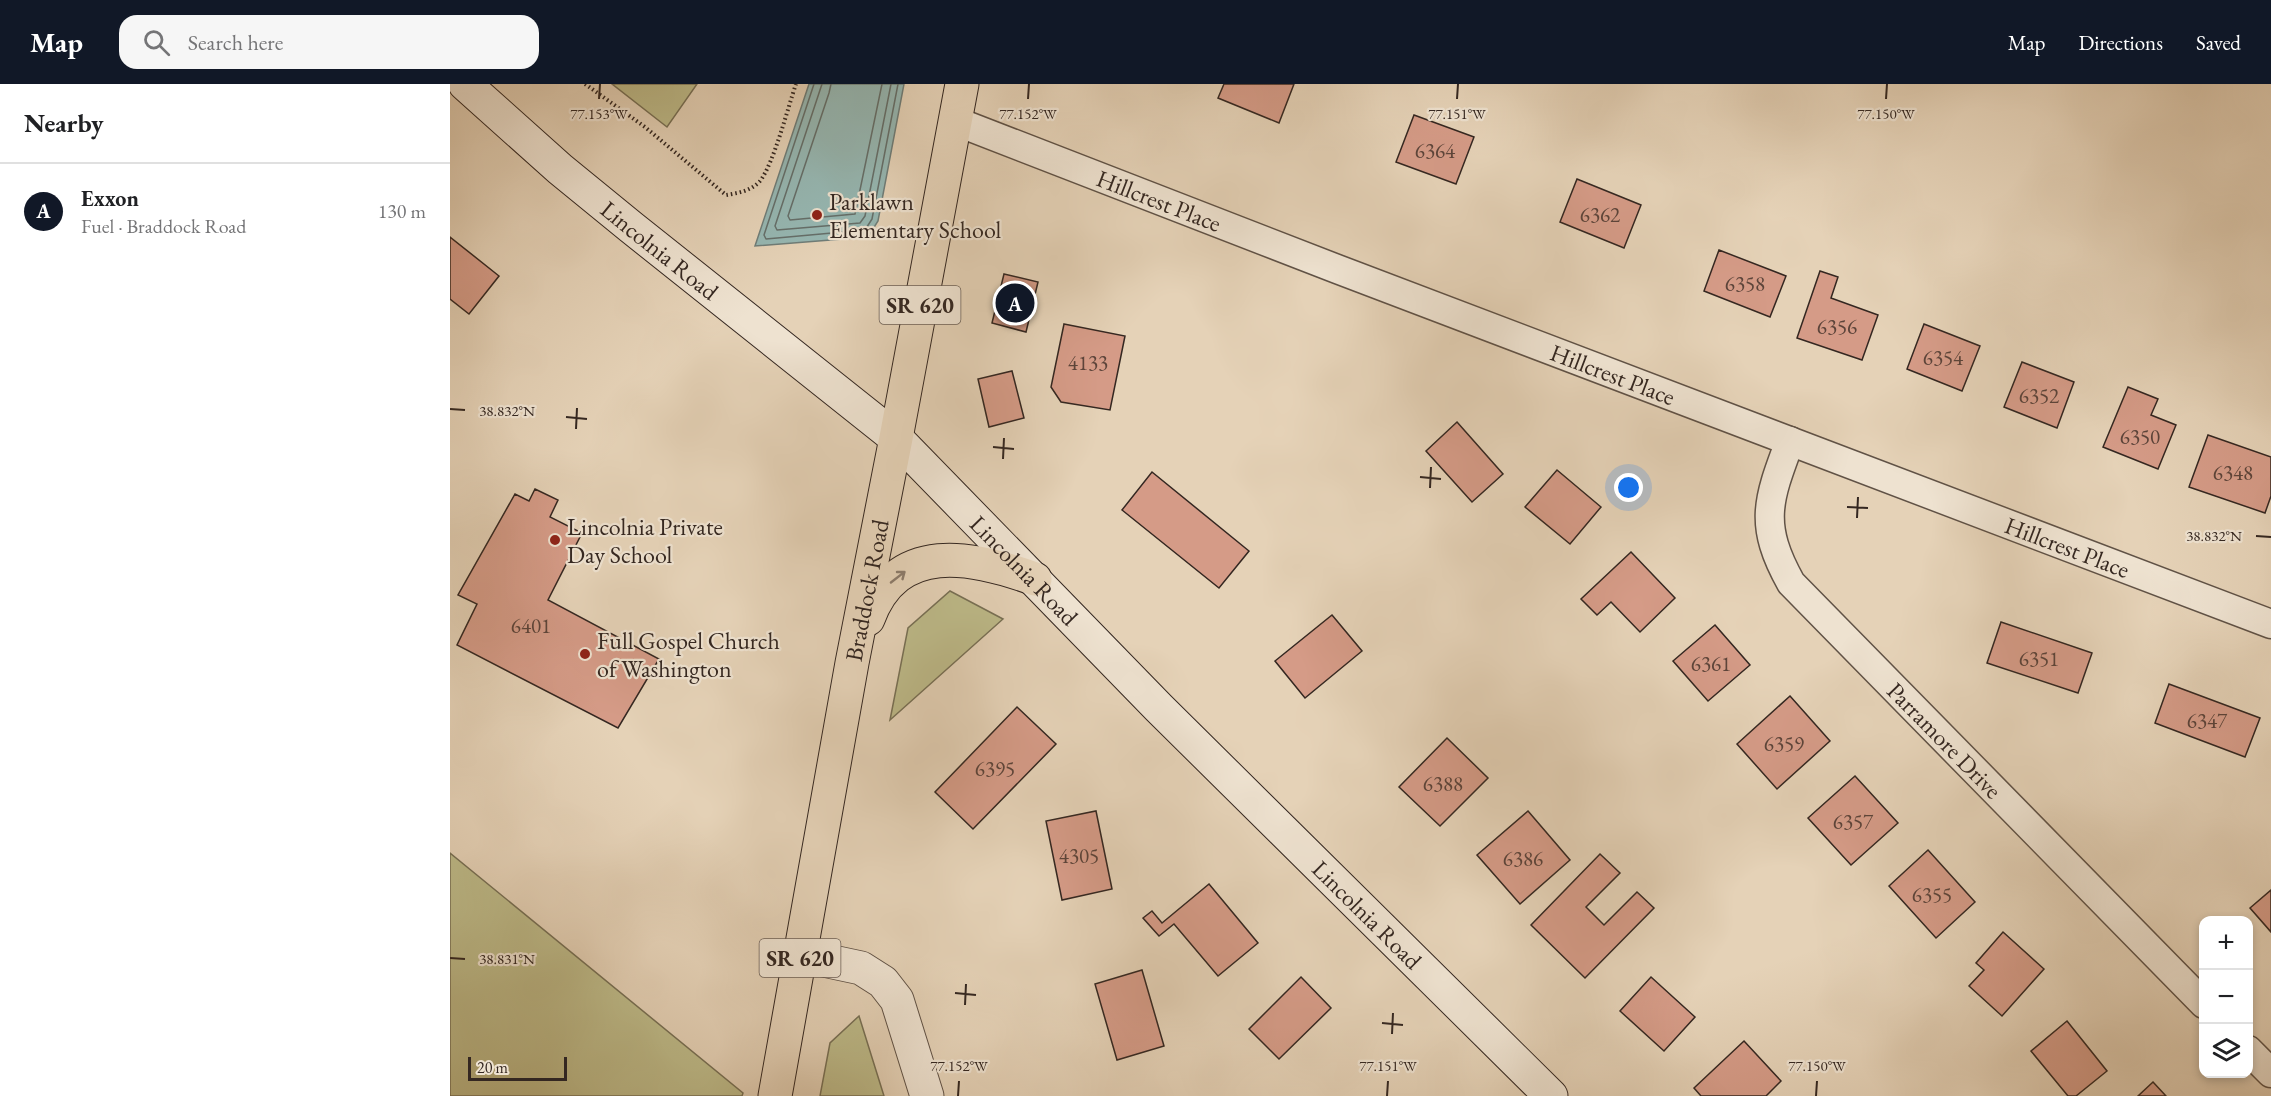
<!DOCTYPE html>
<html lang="en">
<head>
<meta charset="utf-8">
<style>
  body { margin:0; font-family:"EB Garamond",serif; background:#f6f6f6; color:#202124 }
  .controls { position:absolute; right:18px; bottom:18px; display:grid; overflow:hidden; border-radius:12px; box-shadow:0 3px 9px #0003 }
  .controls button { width:54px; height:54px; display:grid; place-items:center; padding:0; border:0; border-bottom:2px solid #e0e0e0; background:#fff; color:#202124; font:30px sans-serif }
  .scale { position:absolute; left:18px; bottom:15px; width:99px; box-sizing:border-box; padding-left:6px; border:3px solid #342721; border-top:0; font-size:16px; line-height:21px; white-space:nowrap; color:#342721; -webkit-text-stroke:4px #eee2d0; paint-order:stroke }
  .you { position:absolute; left:1179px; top:404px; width:21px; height:21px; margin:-15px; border:4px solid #fff; border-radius:50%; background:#1a73e8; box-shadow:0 0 0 9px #1a73e833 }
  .badge { display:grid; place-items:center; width:39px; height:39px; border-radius:50%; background:#111827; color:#fff; font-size:20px; font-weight:700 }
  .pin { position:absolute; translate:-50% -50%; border:3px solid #fff; box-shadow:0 2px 6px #0006 }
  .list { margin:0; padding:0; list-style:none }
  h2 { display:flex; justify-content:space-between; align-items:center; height:78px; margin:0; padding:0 24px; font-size:26px }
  h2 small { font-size:20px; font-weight:400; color:#757577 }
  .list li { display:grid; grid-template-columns:39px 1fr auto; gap:18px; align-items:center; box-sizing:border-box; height:96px; padding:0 24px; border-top:2px solid #e0e0e0 }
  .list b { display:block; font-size:22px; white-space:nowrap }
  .list p { margin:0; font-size:20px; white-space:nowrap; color:#757577 }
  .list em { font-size:20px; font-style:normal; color:#757577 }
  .icon { flex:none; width:33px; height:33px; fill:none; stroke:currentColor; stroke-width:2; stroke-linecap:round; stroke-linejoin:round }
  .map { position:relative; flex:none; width:1821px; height:1012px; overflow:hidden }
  header { display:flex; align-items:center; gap:36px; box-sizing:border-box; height:84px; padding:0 30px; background:#111827; color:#fff }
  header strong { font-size:28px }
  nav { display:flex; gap:33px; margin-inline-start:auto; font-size:21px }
  .search { width:420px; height:54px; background:#f6f6f6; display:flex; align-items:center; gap:15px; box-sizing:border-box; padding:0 21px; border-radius:18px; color:#757577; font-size:22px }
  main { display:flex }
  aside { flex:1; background:#fff }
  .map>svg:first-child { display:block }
  .green { fill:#bdba89; stroke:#787055; stroke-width:1.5 }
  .water { fill:#96b7b2; stroke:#6f7d78; stroke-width:1.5 }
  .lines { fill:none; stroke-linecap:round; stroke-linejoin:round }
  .shore { stroke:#656f6a; stroke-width:1.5 }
  .building { fill:#d59b87; stroke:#342721; stroke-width:1.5 }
  .minor-casing { stroke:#605246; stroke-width:31 }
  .tertiary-casing { stroke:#605246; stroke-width:35 }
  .secondary-casing { stroke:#342721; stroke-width:35 }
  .primary-casing { stroke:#342721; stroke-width:35 }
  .path { stroke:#342721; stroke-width:4; stroke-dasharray:1.5 3; stroke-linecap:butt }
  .minor { stroke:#eee2d0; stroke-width:28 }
  .tertiary { stroke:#eee2d0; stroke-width:33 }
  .secondary { stroke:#eee2d0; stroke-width:33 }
  .primary { stroke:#e5d2b7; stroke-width:33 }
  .oneway { stroke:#8c7c6c }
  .ticks { fill:none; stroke:#342721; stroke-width:2 }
  .poi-dot { fill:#8f2418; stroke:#eee2d0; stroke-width:2 }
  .labels { text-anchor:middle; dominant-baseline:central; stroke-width:4.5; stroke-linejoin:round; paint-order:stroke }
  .number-label { font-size:21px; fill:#5c443a }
  .shield { fill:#eee2d0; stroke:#6c5f56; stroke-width:1.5 }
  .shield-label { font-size:22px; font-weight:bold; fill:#342721 }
  .street-label { font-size:24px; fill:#342721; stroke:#eee2d0 }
  .poi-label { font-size:24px; fill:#342721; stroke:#eee2d0; text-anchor:start }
  .ticks-label { font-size:15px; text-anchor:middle; fill:#342721; stroke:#eee2d0; stroke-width:4.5; stroke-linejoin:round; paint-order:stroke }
</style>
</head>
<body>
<header>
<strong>Map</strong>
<div class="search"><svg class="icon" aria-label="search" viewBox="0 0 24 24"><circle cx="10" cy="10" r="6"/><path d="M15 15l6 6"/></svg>Search here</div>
<nav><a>Map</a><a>Directions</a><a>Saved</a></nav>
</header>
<main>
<aside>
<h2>Nearby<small></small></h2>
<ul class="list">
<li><span class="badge">A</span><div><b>Exxon</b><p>Fuel · Braddock Road</p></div><em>130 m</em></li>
</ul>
</aside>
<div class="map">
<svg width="1821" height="1012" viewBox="0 0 1821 1012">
  <rect width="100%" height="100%" fill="#e5d2b7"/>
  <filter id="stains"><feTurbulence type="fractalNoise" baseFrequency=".00333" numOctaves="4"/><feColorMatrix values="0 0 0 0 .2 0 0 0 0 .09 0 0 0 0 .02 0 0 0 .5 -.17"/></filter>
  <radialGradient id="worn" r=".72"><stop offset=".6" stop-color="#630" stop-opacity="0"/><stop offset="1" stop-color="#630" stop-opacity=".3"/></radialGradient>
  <g class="green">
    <polygon points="162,0 247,0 217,43"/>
    <polygon points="500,507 553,535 440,636 458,544"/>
    <polygon points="0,769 293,1009 292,1012 0,1012"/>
    <polygon points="409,932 434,1012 370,1012 380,959"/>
  </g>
  <polygon class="water" points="359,0 454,0 428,137 418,153 305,162"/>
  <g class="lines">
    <g class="shore">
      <polyline points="364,0 314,151 316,155 415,146 422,135 448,0"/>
      <polyline points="372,0 325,142 327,146 410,139 415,132 441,0"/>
      <polyline points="381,0 379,9 338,132 340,136 405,130 432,0"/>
    </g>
  </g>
  <g class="building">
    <polygon points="774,0 844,0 829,39 768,14"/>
    <polygon points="964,31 1024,53 1006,100 946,78"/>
    <polygon points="1127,95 1191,121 1174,164 1110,138"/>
    <polygon points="0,153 49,192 19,230 0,215"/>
    <polygon points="1269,166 1336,192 1320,233 1254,207"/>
    <polygon points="1370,187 1388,193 1381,214 1428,231 1412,276 1347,254"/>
    <polygon points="554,190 588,198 576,248 542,239"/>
    <polygon points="614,240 675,252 660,326 611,318 601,303"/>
    <polygon points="1474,240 1530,262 1512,307 1457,285"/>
    <polygon points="1572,278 1624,298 1607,344 1554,323"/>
    <polygon points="562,287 574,334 539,343 528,295"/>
    <polygon points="1678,303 1708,315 1701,331 1726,341 1708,385 1653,363"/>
    <polygon points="1007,338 1053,390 1022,418 976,367"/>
    <polygon points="1758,351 1821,373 1821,412 1815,429 1739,403"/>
    <polygon points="1107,386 1151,423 1120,460 1075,423"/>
    <polygon points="702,388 799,467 769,504 672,426"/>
    <polygon points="85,405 108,416 100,433 132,449 98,516 209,575 168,644 7,561 27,520 8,511 65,410 79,417"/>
    <polygon points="1181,468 1225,514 1190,548 1161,518 1147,531 1131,515"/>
    <polygon points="882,531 912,567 855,614 825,577"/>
    <polygon points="1551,538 1642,569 1628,609 1537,579"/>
    <polygon points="1265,541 1300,581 1258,617 1223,577"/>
    <polygon points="1719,600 1810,634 1795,673 1705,639"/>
    <polygon points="1340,612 1380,657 1327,705 1287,660"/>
    <polygon points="567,623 606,660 523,745 485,708"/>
    <polygon points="997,654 1038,694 990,742 949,703"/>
    <polygon points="1405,692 1448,739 1401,781 1358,734"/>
    <polygon points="646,727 662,805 612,816 596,737"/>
    <polygon points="1078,727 1120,776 1070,820 1027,771"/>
    <polygon points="1478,766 1525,818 1486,854 1439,802"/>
    <polygon points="1150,770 1170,789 1136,823 1154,841 1187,808 1204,824 1135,894 1081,841"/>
    <polygon points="759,800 808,859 768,892 724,840 709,852 693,834 702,827 712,839"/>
    <polygon points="1821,806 1821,848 1800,824"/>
    <polygon points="1553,848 1594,885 1552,932 1519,902 1534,886 1526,879"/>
    <polygon points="692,886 714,962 667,976 645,900"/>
    <polygon points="851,893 881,924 829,975 799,945"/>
    <polygon points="1201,893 1245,933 1214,967 1170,927"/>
    <polygon points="1617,937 1657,987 1626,1012 1618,1012 1581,967"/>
    <polygon points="1294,957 1331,997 1316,1012 1251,1012 1244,1004"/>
    <polygon points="1703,998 1716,1012 1688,1012"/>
  </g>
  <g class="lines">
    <defs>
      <g id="minor">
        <path id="s1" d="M505,37L887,185L1821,540"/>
        <path id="s2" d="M1340,357C1318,416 1308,440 1341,499L1754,920"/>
        <polyline points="1798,966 1821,989"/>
      </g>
      <polyline id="tertiary" points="350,871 411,884 433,898 447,916 477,1012"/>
      <g id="secondary">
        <path id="s3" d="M15,0L110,85L181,143L446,354L709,624L1101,1012"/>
      </g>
      <g id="primary">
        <path d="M418,535C447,456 522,472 585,495"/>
        <path id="s4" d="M325,1012L402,579L446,354L512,0"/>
      </g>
    </defs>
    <use href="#minor" class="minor-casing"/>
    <use href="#tertiary" class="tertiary-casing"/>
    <use href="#secondary" class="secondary-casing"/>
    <use href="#primary" class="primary-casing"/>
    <path class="path" d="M135,0L195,43L276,111C288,109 301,107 310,97C324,79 338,23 346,0"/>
    <use href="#minor" class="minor"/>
    <use href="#tertiary" class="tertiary"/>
    <use href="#secondary" class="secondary"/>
    <use href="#primary" class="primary"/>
  </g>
  <defs><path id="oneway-shaft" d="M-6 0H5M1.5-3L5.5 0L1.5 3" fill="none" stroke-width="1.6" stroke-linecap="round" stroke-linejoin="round" transform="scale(1.5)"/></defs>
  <use class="oneway" href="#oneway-shaft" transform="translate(448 493) rotate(-38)"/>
  <path class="ticks" d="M149,15L150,0M578,15L579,0M1007,15L1008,0M1436,15L1437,0M0,325L15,326M116,333L137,335M126,345L127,324M543,363L564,365M553,375L554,354M970,393L991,395M980,404L981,383M1397,423L1418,424M1407,434L1408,413M1806,452L1821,453M0,874L15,875M505,909L526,911M515,921L516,900M932,939L953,941M942,950L943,929M508,1012L509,997M937,1012L938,997M1366,1012L1367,997"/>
  <g class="poi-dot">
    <circle cx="367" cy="131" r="6"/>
    <circle cx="105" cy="456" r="6"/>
    <circle cx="135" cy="570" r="6"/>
  </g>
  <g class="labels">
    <g class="number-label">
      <text x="985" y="66">6364</text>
      <text x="1150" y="130">6362</text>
      <text x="1295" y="199">6358</text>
      <text x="1387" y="242">6356</text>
      <text x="1493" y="273">6354</text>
      <text x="638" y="278">4133</text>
      <text x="1589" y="311">6352</text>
      <text x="1690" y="352">6350</text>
      <text x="1783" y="388">6348</text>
      <text x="81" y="541">6401</text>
      <text x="1589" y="574">6351</text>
      <text x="1261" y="579">6361</text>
      <text x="1757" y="636">6347</text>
      <text x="1334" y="659">6359</text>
      <text x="545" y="684">6395</text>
      <text x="993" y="699">6388</text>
      <text x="1403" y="737">6357</text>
      <text x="629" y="771">4305</text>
      <text x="1073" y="774">6386</text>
      <text x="1482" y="810">6355</text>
    </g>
    <g class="shield">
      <rect x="429.5" y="202" width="81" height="38" rx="4.5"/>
      <rect x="309.5" y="855" width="81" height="38" rx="4.5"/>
    </g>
    <g class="shield-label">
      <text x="470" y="221">SR 620</text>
      <text x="350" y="874">SR 620</text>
    </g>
    <g class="street-label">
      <text stroke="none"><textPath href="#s1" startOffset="219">Hillcrest Place</textPath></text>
      <text stroke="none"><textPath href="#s3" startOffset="256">Lincolnia Road</textPath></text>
      <text stroke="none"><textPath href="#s1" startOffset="705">Hillcrest Place</textPath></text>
      <text stroke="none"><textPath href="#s1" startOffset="1191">Hillcrest Place</textPath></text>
      <text stroke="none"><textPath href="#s3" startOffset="742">Lincolnia Road</textPath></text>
      <text stroke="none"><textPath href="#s4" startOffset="514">Braddock Road</textPath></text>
      <text stroke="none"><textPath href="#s2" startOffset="369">Parramore Drive</textPath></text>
      <text stroke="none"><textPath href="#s3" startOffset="1228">Lincolnia Road</textPath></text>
    </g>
    <g class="poi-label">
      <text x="379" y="117">Parklawn<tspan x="379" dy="28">Elementary School</tspan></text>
      <text x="117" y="442">Lincolnia Private<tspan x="117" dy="28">Day School</tspan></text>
      <text x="147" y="556">Full Gospel Church<tspan x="147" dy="28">of Washington</tspan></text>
    </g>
  </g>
  <g class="ticks-label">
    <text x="149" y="35">77.153°W</text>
    <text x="578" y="35">77.152°W</text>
    <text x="1007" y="35">77.151°W</text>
    <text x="1436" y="35">77.150°W</text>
    <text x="57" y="332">38.832°N</text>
    <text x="1764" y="457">38.832°N</text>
    <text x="57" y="880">38.831°N</text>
    <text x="509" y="987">77.152°W</text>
    <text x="938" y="987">77.151°W</text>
    <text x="1367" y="987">77.150°W</text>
  </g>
  <rect width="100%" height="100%" filter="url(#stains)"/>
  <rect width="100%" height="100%" fill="url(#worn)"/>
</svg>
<div class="controls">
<button>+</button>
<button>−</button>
<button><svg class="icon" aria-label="layers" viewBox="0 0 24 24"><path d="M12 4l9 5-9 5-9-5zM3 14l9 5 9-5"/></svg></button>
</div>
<div class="scale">20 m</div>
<div class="you"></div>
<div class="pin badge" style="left:565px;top:219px">A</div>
</div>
</main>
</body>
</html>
